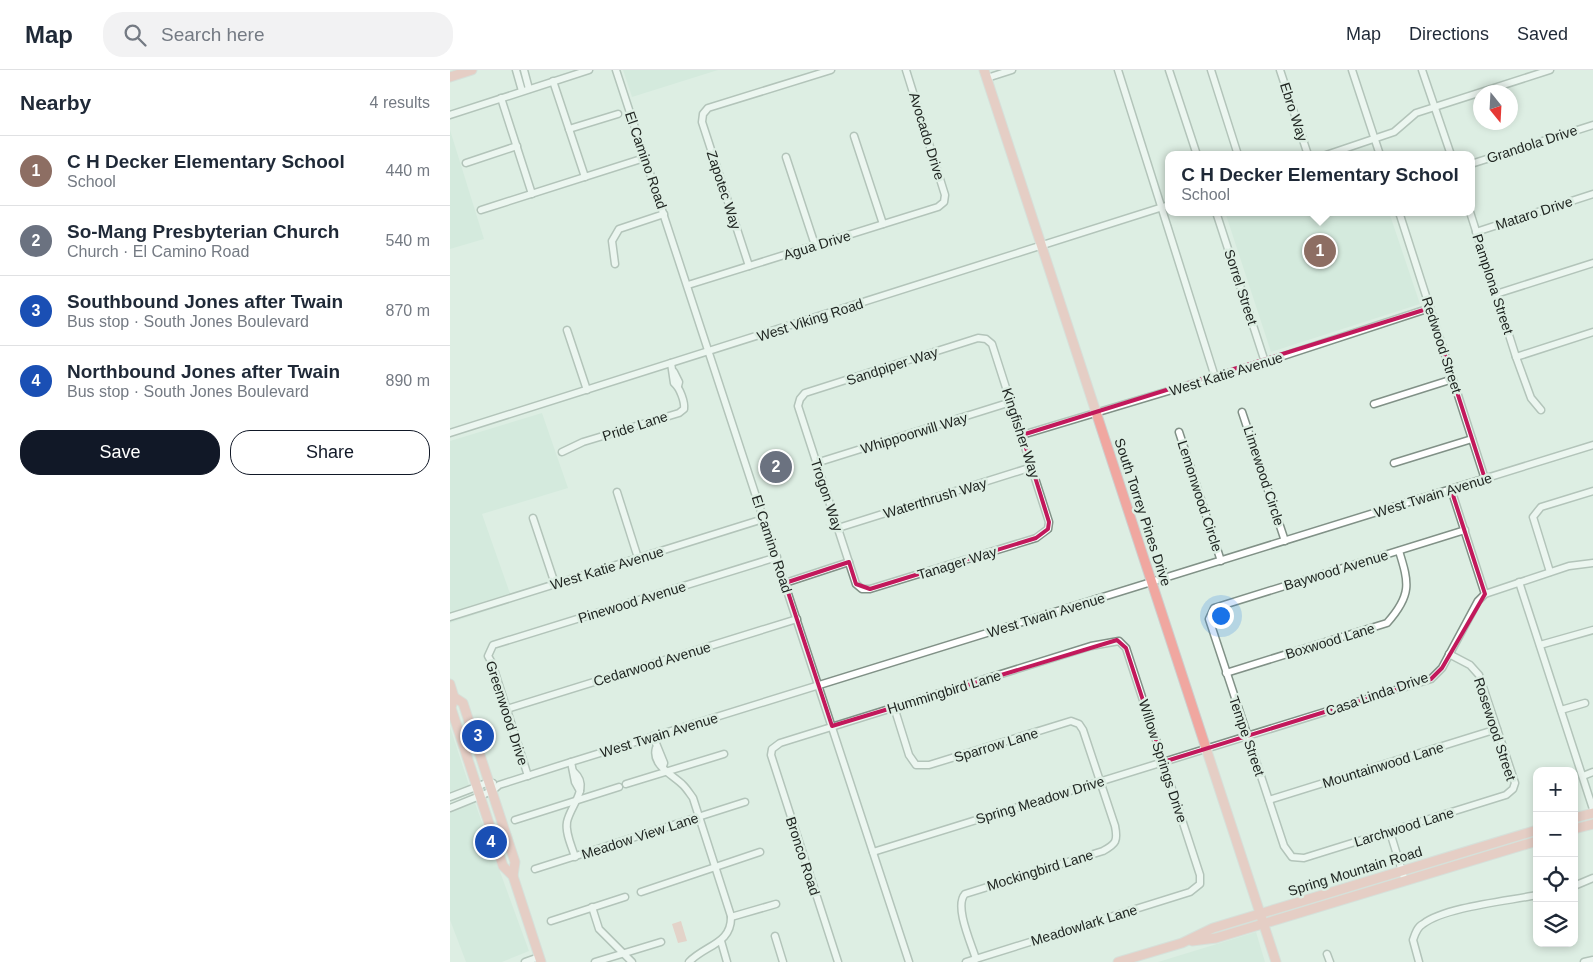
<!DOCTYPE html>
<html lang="en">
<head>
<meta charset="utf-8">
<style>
  body { margin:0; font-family:Arial,sans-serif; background:#f2f2f3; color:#1f2937 }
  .controls { position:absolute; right:15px; bottom:15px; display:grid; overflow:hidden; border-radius:10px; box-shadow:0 2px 8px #0003 }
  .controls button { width:45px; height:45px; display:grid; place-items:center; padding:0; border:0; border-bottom:1px solid #e0e1e3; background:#fff; color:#1f2937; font:25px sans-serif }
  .compass { position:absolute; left:1023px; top:15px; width:45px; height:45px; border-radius:50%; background:#fff; box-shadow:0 2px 8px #0003; rotate:162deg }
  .you { position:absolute; left:770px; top:545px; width:18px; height:18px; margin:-12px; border:4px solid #fff; border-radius:50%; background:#1a73e8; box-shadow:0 0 0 8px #1a73e833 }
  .badge { display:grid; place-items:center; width:32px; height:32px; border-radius:50%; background:#111827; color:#fff; font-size:16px; font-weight:700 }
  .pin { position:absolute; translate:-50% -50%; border:2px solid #fff; box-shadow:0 1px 5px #0006 }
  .popup { position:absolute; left:715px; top:81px; width:310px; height:65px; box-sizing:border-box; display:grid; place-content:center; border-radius:10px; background:#fff; filter:drop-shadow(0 1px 4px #0005); font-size:16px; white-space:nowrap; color:#747a83 }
  .popup b { font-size:19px; color:#1f2937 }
  .popup::after { content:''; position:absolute; left:50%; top:100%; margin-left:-10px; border:10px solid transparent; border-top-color:#fff }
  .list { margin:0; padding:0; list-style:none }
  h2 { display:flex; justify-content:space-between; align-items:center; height:65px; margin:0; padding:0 20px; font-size:21px }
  h2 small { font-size:16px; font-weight:400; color:#747a83 }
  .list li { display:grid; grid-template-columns:32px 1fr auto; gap:15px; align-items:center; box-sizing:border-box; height:70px; padding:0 20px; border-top:1px solid #e0e1e3 }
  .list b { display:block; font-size:19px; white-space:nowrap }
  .list p { margin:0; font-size:16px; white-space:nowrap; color:#747a83 }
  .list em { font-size:16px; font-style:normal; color:#747a83 }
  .actions { display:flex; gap:10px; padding:15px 20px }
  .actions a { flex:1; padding:11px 0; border:1px solid #111827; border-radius:20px; text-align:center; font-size:18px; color:#111827 }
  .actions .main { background:#111827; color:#fff }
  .icon { flex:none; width:28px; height:28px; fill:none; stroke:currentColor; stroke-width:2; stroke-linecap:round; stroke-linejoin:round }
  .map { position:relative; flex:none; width:1143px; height:892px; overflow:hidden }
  header { display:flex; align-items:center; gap:30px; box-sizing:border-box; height:70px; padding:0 25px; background:#fff; border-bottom:1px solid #e0e1e3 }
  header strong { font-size:24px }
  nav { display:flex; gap:28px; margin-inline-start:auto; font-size:18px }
  .search { width:350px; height:45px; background:#f2f2f3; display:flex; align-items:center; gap:12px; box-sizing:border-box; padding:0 18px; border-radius:20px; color:#747a83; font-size:19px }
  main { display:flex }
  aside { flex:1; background:#fff }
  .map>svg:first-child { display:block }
  .built { fill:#cbe4d5 }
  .green { fill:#eab1a9 }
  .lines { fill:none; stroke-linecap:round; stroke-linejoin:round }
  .minor-casing { stroke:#819187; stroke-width:9 }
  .major-casing { stroke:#cecfce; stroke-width:11 }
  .minor { stroke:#fff; stroke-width:6 }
  .major { stroke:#f0a7a0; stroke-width:9 }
  .marked { fill:none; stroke:#c2185b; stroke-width:4; stroke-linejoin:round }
  .labels { text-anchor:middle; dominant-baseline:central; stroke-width:5; stroke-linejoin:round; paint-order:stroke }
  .street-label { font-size:14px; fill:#202622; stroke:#ddeee3 }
</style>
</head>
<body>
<header>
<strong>Map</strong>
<div class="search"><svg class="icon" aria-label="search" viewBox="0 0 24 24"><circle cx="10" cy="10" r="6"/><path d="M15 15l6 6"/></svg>Search here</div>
<nav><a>Map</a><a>Directions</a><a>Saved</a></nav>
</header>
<main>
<aside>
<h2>Nearby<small>4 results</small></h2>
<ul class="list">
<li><span class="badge" style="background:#8d6e63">1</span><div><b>C H Decker Elementary School</b><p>School</p></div><em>440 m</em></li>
<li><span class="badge" style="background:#6b7280">2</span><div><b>So-Mang Presbyterian Church</b><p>Church · El Camino Road</p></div><em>540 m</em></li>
<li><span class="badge" style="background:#1a4fb4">3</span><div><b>Southbound Jones after Twain</b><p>Bus stop · South Jones Boulevard</p></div><em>870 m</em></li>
<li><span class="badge" style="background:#1a4fb4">4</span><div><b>Northbound Jones after Twain</b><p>Bus stop · South Jones Boulevard</p></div><em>890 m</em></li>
</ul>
<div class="actions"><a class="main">Save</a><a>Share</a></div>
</aside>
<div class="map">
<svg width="1143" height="892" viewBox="0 0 1143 892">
  <rect width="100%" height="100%" fill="#ddeee3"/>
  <g class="built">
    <polygon points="173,0 268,0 182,27"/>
    <polygon points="0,60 34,169 0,179"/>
    <polygon points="775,142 939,142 970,234 821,282"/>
    <polygon points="92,343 118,418 32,444 63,532 0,553 0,371"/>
    <polygon points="0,657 19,715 0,722"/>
    <polygon points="25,733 79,881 52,892 16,892 0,850 0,742"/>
    <polygon points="806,862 815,892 708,892"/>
  </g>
  <polygon class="green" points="231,851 237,871 228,873 222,854"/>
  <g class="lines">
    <defs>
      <g id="minor">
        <polyline points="66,0 72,21"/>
        <polyline points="74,0 79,19"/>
        <polyline points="166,0 459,892"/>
        <polyline points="668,0 765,307"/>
        <polyline points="719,0 747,85"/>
        <polyline points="761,0 788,85"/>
        <polyline points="830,0 858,85"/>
        <polyline points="902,0 930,85"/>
        <polyline points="972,0 1001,85"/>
        <polyline points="537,8 562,0"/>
        <polyline points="103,11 135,107"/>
        <polyline points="51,28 82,124"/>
        <polyline points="0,45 139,0"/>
        <polyline points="119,59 168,44"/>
        <polyline points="404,66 433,154"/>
        <polyline points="876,85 944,62 966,43 1100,0"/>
        <polyline points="336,87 365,175"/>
        <polyline points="16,93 67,76"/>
        <polyline points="1021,94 1143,55"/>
        <polyline points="31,140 188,90"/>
        <polyline points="766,142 815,292"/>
        <polyline points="949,142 1035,409"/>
        <polyline points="1020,142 1066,287 1081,328 1091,340"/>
        <polyline points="1026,162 1143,124"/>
        <polyline points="165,194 162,171 169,159 214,144"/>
        <polyline points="299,196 252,52 253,44 258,38 381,0"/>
        <polyline points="238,215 488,137 494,132 495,125 456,0"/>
        <polyline points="1046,224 1143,193"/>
        <polyline points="117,260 137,320"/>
        <polygon points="528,268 536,269 542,274 599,452 598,459 586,468 420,519 412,519 406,514 348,336 350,329 355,323"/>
        <polyline points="1066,287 1143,262"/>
        <polyline points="224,302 229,312 228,316"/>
        <polyline points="924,334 1003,309"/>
        <polyline points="792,342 835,471"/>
        <polyline points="729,362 771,491"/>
        <polyline points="0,363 719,135"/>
        <polyline points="572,365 815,292 980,238"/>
        <path d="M112,382L133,372L229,343L234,339C235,332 230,318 224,313L221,293"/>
        <polyline points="366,393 561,332"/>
        <polyline points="944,393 1022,369"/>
        <polyline points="1001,419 1035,524"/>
        <polyline points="167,422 188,488"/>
        <polyline points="83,448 105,514"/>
        <polyline points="388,458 582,397"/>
        <polyline points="1100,502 1083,447 1091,437 1143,421"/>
        <polyline points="1069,512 1143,739"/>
        <polyline points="335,513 399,492"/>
        <polyline points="0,547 313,449"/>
        <polyline points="1090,575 1143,560"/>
        <polyline points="999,584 1020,595 1029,605 1065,713 1063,719 1056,725 854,788 842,787 834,776 759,549 764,538 1015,460"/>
        <path d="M776,603L937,553C962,525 959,513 949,481"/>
        <path d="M444,637L459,685L466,695H479L621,651L629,654L633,660L665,756C668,771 666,774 653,781L515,824C504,836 521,873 526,889"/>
        <polyline points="57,639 347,549"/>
        <polyline points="1111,640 1135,633"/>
        <polyline points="203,666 214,693 213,696"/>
        <path d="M206,678C201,695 223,705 233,715C237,719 240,724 243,728L281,846C282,874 255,875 239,892"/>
        <polyline points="121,692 125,712 130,721"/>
        <path d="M124,702C141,717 120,736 117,752C115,763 122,777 125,787"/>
        <polyline points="78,706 42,593 38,586 43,575 327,487"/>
        <polyline points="1133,706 1143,702"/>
        <polyline points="176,714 274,684"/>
        <polyline points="0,727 39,712 43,713"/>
        <polyline points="819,730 1047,659"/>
        <polyline points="0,738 42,721 49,715 121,692 1143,375"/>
        <polyline points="65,750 169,717"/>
        <polyline points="940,762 955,811"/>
        <polyline points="423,782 981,609 992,598 1028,531 1035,524 1119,496 1143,493"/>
        <polyline points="85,799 295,732"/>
        <polyline points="1124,816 1143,808"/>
        <polyline points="191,822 310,782"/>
        <polyline points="142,837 149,859 182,892"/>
        <polyline points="281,847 326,834"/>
        <polyline points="101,851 175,827"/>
        <polyline points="325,866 333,892"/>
        <polyline points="271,871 277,892"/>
        <polyline points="877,884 880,892"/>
        <polyline points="75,892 89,887"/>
        <polyline points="145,892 211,872"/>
        <polyline points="388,892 321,685 322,679 330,673 641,576 669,571 676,578 750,805 750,814 740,822 516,892"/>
        <path d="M969,892L963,870C965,864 967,857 973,854C995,837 1058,831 1087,825"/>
        <polyline points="1134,892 1143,890"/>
      </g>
      <g id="major">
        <polyline points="534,0 826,892"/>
        <polyline points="0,7 22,0"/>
        <polyline points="0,614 4,627 1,638 53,796 63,806 91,892"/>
        <polyline points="4,627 13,633 65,792 63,806"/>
        <polyline points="1124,748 1143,743"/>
        <polyline points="1124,759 1143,754"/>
        <polyline points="742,871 766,868 1087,771"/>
        <polyline points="668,892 732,873 763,858 1087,760"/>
      </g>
    </defs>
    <use href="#minor" class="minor-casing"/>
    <use href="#major" class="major-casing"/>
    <use href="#minor" class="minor"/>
    <use href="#major" class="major"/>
  </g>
  <path d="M0 0H1143V892H0ZM980,238L1035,409L1001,419L1035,524L992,598L981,609L713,692L676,578L667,570L382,656L335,513L399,492L406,514L420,519L586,468L598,459L599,452L572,365Z" fill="#ddeee3" fill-opacity=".55" fill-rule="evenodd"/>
  <path class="marked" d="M980,238L1035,409L1001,419L1035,524L992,598L981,609L713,692L676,578L667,570L382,656L335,513L399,492L406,514L420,519L586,468L598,459L599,452L572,365Z"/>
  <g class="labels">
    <g class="street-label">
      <text transform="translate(844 42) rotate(72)">Ebro Way</text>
      <text transform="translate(477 66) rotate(73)">Avocado Drive</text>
      <text transform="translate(1082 74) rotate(-18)">Grandola Drive</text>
      <text transform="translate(196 90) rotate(71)">El Camino Road</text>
      <text transform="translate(274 120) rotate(72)">Zapotec Way</text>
      <text transform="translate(1084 143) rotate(-18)">Mataro Drive</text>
      <text transform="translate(367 175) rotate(-17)">Agua Drive</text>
      <text transform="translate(1043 214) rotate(72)">Pamplona Street</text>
      <text transform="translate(791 217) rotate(72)">Sorrel Street</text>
      <text transform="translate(360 250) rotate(-18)">West Viking Road</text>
      <text transform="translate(992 275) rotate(72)">Redwood Street</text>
      <text transform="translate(442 296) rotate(-18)">Sandpiper Way</text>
      <text transform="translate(776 304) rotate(-17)">West Katie Avenue</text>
      <text transform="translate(185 356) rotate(-18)">Pride Lane</text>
      <text transform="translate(464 363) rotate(-17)">Whippoorwill Way</text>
      <text transform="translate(571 363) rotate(72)">Kingfisher Way</text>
      <text transform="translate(814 406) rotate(72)">Limewood Circle</text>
      <text transform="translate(377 425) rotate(72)">Trogon Way</text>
      <text transform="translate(983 425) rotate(-17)">West Twain Avenue</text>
      <text transform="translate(750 426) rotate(72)">Lemonwood Circle</text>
      <text transform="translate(485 428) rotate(-17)">Waterthrush Way</text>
      <text transform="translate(693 442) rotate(72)">South Torrey Pines Drive</text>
      <text transform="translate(322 474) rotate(72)">El Camino Road</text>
      <text transform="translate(507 493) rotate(-17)">Tanager Way</text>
      <text transform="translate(157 498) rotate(-17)">West Katie Avenue</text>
      <text transform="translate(886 500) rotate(-17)">Baywood Avenue</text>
      <text transform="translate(182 532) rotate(-17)">Pinewood Avenue</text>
      <text transform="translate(596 545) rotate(-17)">West Twain Avenue</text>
      <text transform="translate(880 571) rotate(-17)">Boxwood Lane</text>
      <text transform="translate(202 594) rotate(-17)">Cedarwood Avenue</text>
      <text transform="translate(494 622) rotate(-17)">Hummingbird Lane</text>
      <text transform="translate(927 624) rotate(-19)">Casa Linda Drive</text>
      <text transform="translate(57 643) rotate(72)">Greenwood Drive</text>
      <text transform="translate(1045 659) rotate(72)">Rosewood Street</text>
      <text transform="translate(209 665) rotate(-17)">West Twain Avenue</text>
      <text transform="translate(797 666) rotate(71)">Tempe Street</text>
      <text transform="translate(546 675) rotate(-17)">Sparrow Lane</text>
      <text transform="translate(713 691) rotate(72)">Willow Springs Drive</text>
      <text transform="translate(933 695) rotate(-17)">Mountainwood Lane</text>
      <text transform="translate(590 730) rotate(-17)">Spring Meadow Drive</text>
      <text transform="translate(954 757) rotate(-17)">Larchwood Lane</text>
      <text transform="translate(190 766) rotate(-18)">Meadow View Lane</text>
      <text transform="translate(353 786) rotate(72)">Bronco Road</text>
      <text transform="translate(590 800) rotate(-17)">Mockingbird Lane</text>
      <text transform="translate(905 801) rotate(-17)">Spring Mountain Road</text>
      <text transform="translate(634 855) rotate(-17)">Meadowlark Lane</text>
    </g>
  </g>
</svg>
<div class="controls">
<button>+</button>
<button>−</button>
<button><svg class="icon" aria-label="locate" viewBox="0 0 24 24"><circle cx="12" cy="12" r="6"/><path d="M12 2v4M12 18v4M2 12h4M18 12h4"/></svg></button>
<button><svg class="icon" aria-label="layers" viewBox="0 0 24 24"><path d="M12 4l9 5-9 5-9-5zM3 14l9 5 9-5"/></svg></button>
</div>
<svg class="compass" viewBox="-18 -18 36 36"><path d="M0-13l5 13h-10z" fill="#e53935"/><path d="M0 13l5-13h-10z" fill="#747a83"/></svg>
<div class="you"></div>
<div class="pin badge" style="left:870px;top:181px;background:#8d6e63">1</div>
<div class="popup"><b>C H Decker Elementary School</b>School</div>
<div class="pin badge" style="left:326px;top:397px;background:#6b7280">2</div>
<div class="pin badge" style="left:28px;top:666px;background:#1a4fb4">3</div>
<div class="pin badge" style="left:41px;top:772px;background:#1a4fb4">4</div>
</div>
</main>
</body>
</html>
